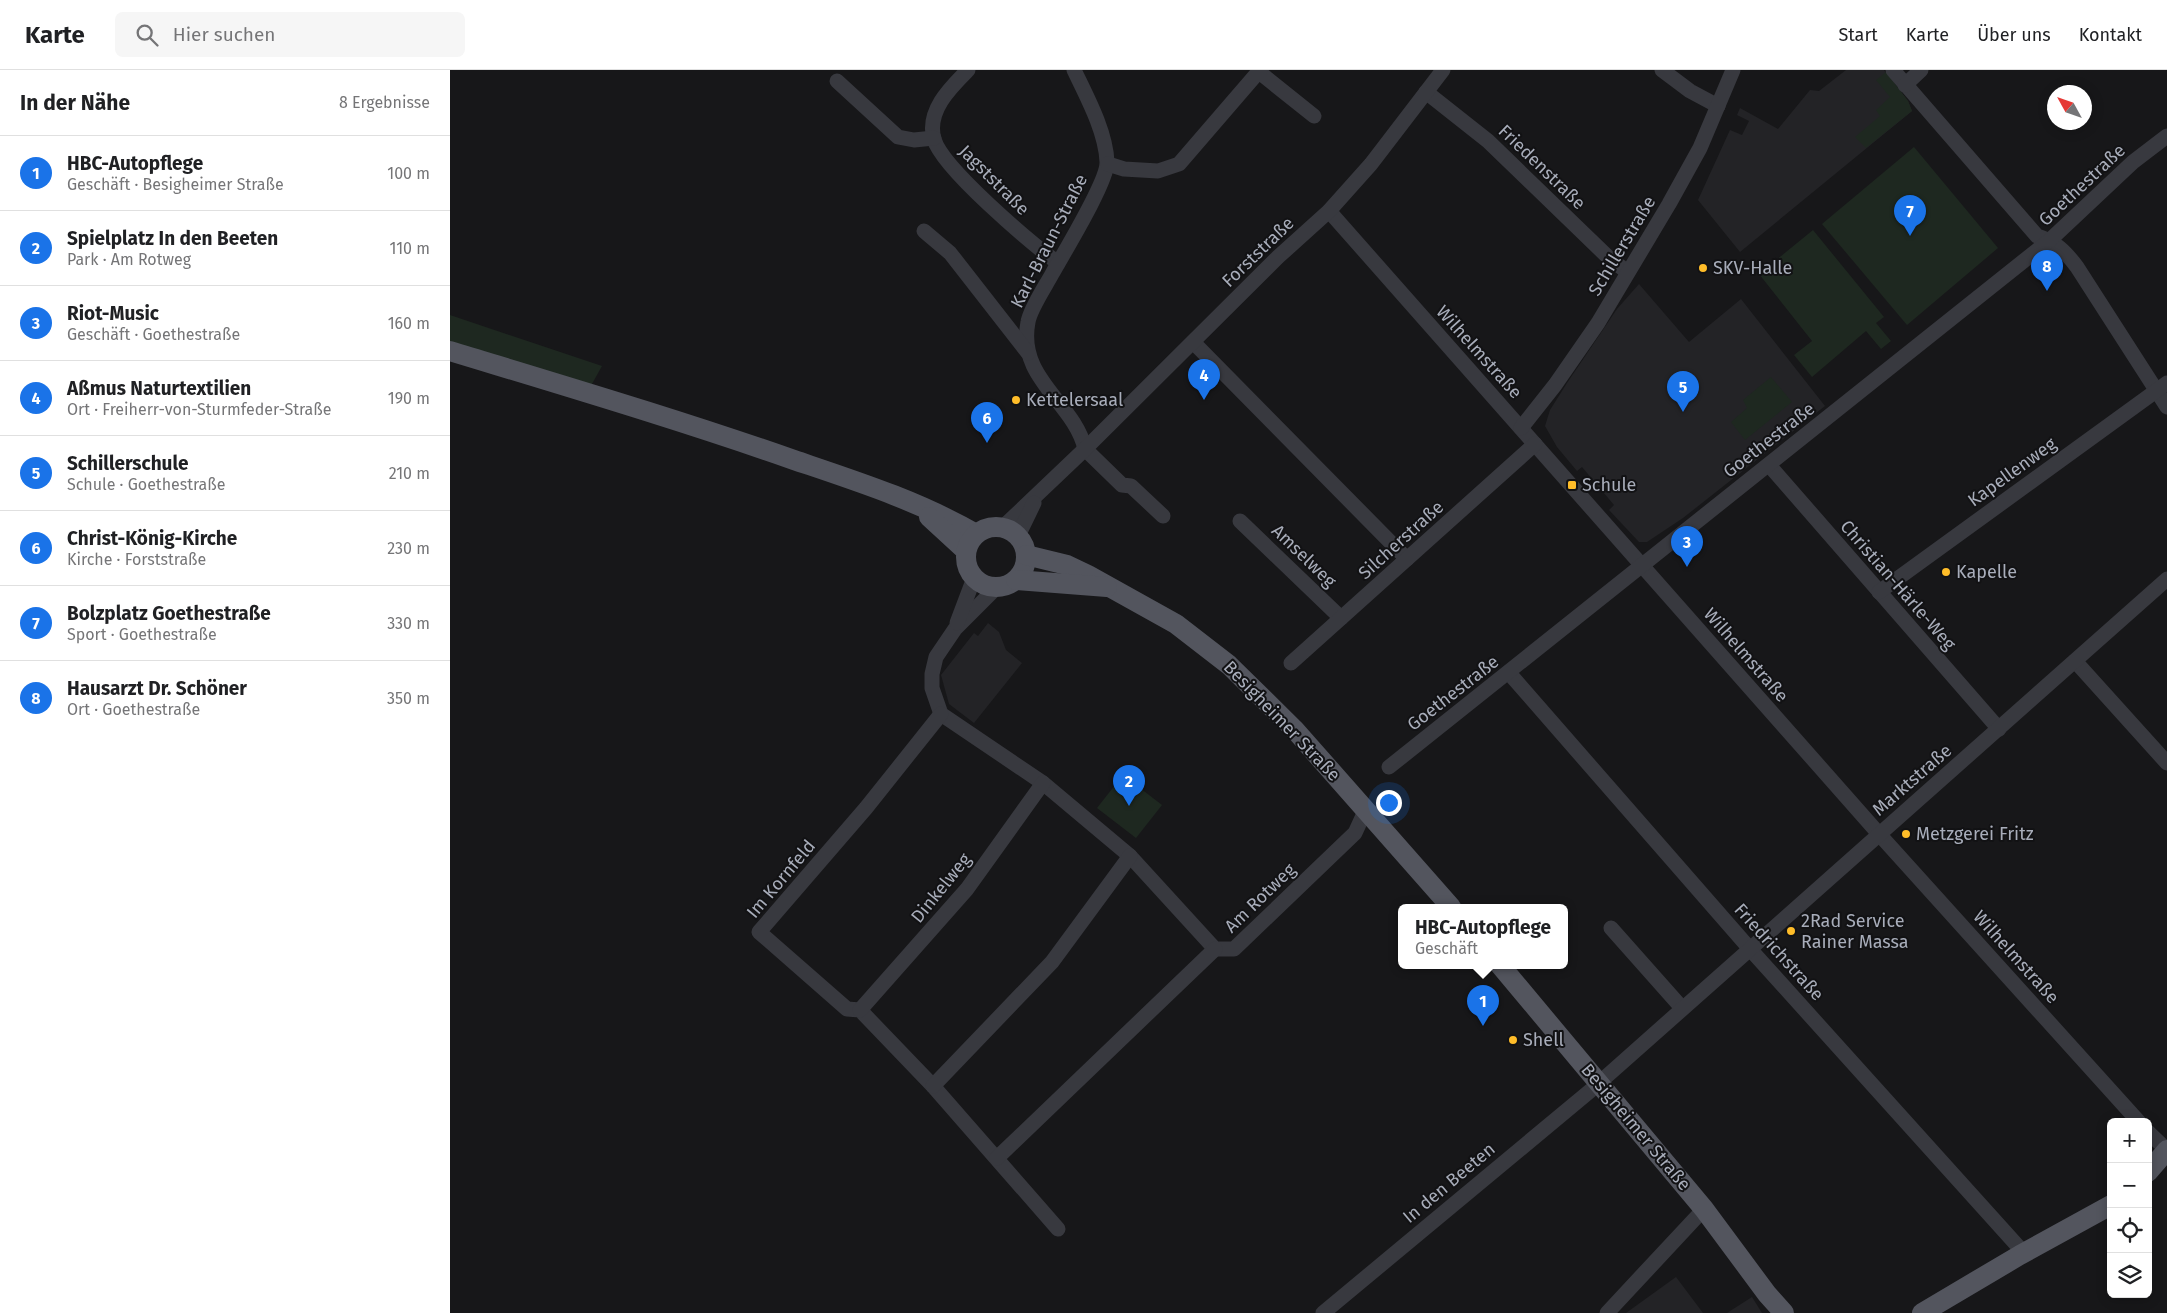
<!DOCTYPE html>
<html lang="de">
<head>
<meta charset="utf-8">
<style>
  body { margin:0; font-family:"Fira Sans",sans-serif; background:#f6f6f6; color:#202124 }
  .controls { position:absolute; right:15px; bottom:15px; display:grid; overflow:hidden; border-radius:8px; box-shadow:0 2px 12px #0003 }
  .controls button { width:45px; height:45px; display:grid; place-items:center; padding:0; border:0; border-bottom:1px solid #e0e0e0; background:#fff; color:#202124; font:25px sans-serif }
  .compass { position:absolute; left:1597px; top:15px; width:45px; height:45px; border-radius:50%; background:#fff; box-shadow:0 2px 12px #0003; rotate:310deg }
  .you { position:absolute; left:938px; top:732px; width:18px; height:18px; margin:-12px; border:4px solid #fff; border-radius:50%; background:#1a73e8; box-shadow:0 0 0 8px #1a73e833 }
  .badge { display:grid; place-items:center; width:32px; height:32px; border-radius:50%; background:#1a73e8; color:#fff; font-size:16px; font-weight:700 }
  .pin { position:absolute; translate:-50% -41px; filter:drop-shadow(0 1px 2px #0008) }
  .pin::after { content:''; position:absolute; top:26px; width:18px; height:15px; background:inherit; clip-path:polygon(0 0,100% 0,50% 100%) }
  .popup { position:absolute; left:948px; top:834px; width:170px; height:65px; box-sizing:border-box; display:grid; place-content:center; border-radius:8px; background:#fff; filter:drop-shadow(0 1px 4px #0005); font-size:16px; white-space:nowrap; color:#757577 }
  .popup b { font-size:19px; color:#202124 }
  .popup::after { content:''; position:absolute; left:50%; top:100%; margin-left:-10px; border:10px solid transparent; border-top-color:#fff }
  .list { margin:0; padding:0; list-style:none }
  h2 { display:flex; justify-content:space-between; align-items:center; height:65px; margin:0; padding:0 20px; font-size:21px }
  h2 small { font-size:16px; font-weight:400; color:#757577 }
  .list li { display:grid; grid-template-columns:32px 1fr auto; gap:15px; align-items:center; box-sizing:border-box; height:75px; padding:0 20px; border-top:1px solid #e0e0e0 }
  .list b { display:block; font-size:19px; white-space:nowrap }
  .list p { margin:0; font-size:16px; white-space:nowrap; color:#757577 }
  .list em { font-size:16px; font-style:normal; color:#757577 }
  .icon { flex:none; width:28px; height:28px; fill:none; stroke:currentColor; stroke-width:2; stroke-linecap:round; stroke-linejoin:round }
  .map { position:relative; flex:none; width:1717px; height:1243px; overflow:hidden }
  header { display:flex; align-items:center; gap:30px; box-sizing:border-box; height:70px; padding:0 25px; background:#fff; border-bottom:1px solid #e0e0e0 }
  header strong { font-size:24px }
  nav { display:flex; gap:28px; margin-inline-start:auto; font-size:18px }
  .search { width:350px; height:45px; background:#f6f6f6; display:flex; align-items:center; gap:12px; box-sizing:border-box; padding:0 18px; border-radius:8px; color:#757577; font-size:19px }
  main { display:flex }
  aside { flex:1; background:#fff }
  .map>svg:first-child { display:block }
  .built { fill:#232326 }
  .green { fill:#1e2820 }
  .lines { fill:none; stroke-linecap:round; stroke-linejoin:round }
  .minor { stroke:#38393f; stroke-width:15 }
  .major { stroke:#53555e; stroke-width:20 }
  .poi-dot { fill:#ffbd29; stroke:#121214; stroke-width:2 }
  .labels { text-anchor:middle; dominant-baseline:central; stroke-width:4; stroke-linejoin:round; paint-order:stroke }
  .street-label { font-size:18px; fill:#a8adba; stroke:#121214 }
  .poi-label { font-size:18px; fill:#a8adba; stroke:#121214; text-anchor:start }
</style>
</head>
<body>
<header>
<strong>Karte</strong>
<div class="search"><svg class="icon" aria-label="search" viewBox="0 0 24 24"><circle cx="10" cy="10" r="6"/><path d="M15 15l6 6"/></svg>Hier suchen</div>
<nav><a>Start</a><a>Karte</a><a>Über uns</a><a>Kontakt</a></nav>
</header>
<main>
<aside>
<h2>In der Nähe<small>8 Ergebnisse</small></h2>
<ul class="list">
<li><span class="badge">1</span><div><b>HBC-Autopflege</b><p>Geschäft · Besigheimer Straße</p></div><em>100 m</em></li>
<li><span class="badge">2</span><div><b>Spielplatz In den Beeten</b><p>Park · Am Rotweg</p></div><em>110 m</em></li>
<li><span class="badge">3</span><div><b>Riot-Music</b><p>Geschäft · Goethestraße</p></div><em>160 m</em></li>
<li><span class="badge">4</span><div><b>Aßmus Naturtextilien</b><p>Ort · Freiherr-von-Sturmfeder-Straße</p></div><em>190 m</em></li>
<li><span class="badge">5</span><div><b>Schillerschule</b><p>Schule · Goethestraße</p></div><em>210 m</em></li>
<li><span class="badge">6</span><div><b>Christ-König-Kirche</b><p>Kirche · Forststraße</p></div><em>230 m</em></li>
<li><span class="badge">7</span><div><b>Bolzplatz Goethestraße</b><p>Sport · Goethestraße</p></div><em>330 m</em></li>
<li><span class="badge">8</span><div><b>Hausarzt Dr. Schöner</b><p>Ort · Goethestraße</p></div><em>350 m</em></li>
</ul>
</aside>
<div class="map">
<svg width="1717" height="1243" viewBox="0 0 1717 1243">
  <rect width="100%" height="100%" fill="#171719"/>
  <g class="built">
    <polygon points="1396,0 1434,0 1458,31 1462,41 1290,182 1248,130 1280,60 1292,65 1299,51 1287,45 1290,38 1328,59 1360,20 1369,21"/>
    <polygon points="1189,214 1239,272 1291,229 1375,336 1233,448 1197,472 1189,472 1159,440 1164,435 1132,397 1127,401 1107,377 1095,356 1100,340 1117,313 1167,239"/>
    <polygon points="538,553 549,562 556,580 572,593 524,653 499,634 491,605 524,563 528,566"/>
    <polygon points="1226,1207 1253,1243 1176,1243"/>
    <polygon points="1302,1227 1312,1243 1277,1243"/>
  </g>
  <g class="green">
    <polygon points="1436,2 1458,31 1462,41 1416,78 1405,67 1430,46 1426,40 1440,27 1426,10"/>
    <polygon points="1464,77 1548,178 1457,255 1372,154"/>
    <polygon points="1363,160 1434,247 1426,253 1441,271 1431,279 1416,261 1362,307 1344,285 1362,271 1309,204"/>
    <polygon points="0,245 152,296 133,330 0,287"/>
    <polygon points="1321,307 1342,332 1295,370 1281,352 1297,338 1293,330"/>
    <polygon points="673,705 712,735 686,768 647,738"/>
  </g>
  <g class="lines">
    <g class="minor">
      <path d="M518,0C501,17 476,41 484,69C492,98 581,173 608,193"/>
      <path d="M624,0C637,27 656,62 657,92C658,111 613,184 602,204C595,217 580,239 578,252C567,309 624,332 635,379"/>
      <polyline points="1212,0 1240,21 1268,36"/>
      <path d="M1443,0L1587,166C1606,172 1615,181 1627,197L1717,337"/>
      <polyline points="809,2 864,46"/>
      <polyline points="387,11 448,67 464,70 484,68"/>
      <polyline points="1455,15 1471,0"/>
      <polyline points="976,22 1038,71 1161,190 1178,202"/>
      <polyline points="658,94 674,99 708,101 729,94 810,0"/>
      <polyline points="879,141 1429,764 1689,1052"/>
      <polyline points="474,161 500,183 578,283"/>
      <polyline points="743,272 957,489"/>
      <polyline points="1071,358 1105,315 1148,253 1219,134 1250,78 1283,0"/>
      <polyline points="635,379 672,415 681,416 713,446"/>
      <polyline points="1319,395 1549,659"/>
      <polyline points="790,451 891,548"/>
      <polyline points="553,457 635,379 828,187 879,141 921,94 993,0"/>
      <polyline points="568,466 584,433"/>
      <polyline points="547,517 505,559 486,587 482,604 482,618 491,644 593,713 680,786 765,879 784,879 905,763 916,739"/>
      <polyline points="1429,522 1717,313"/>
      <polyline points="507,553 524,508"/>
      <polyline points="1625,591 1717,693"/>
      <polyline points="841,593 1085,374"/>
      <polyline points="1059,603 1300,879 1574,1183"/>
      <polyline points="491,644 416,738 309,862 397,939 410,940 483,1016 608,1159"/>
      <polyline points="939,697 1600,170 1683,92 1717,66"/>
      <polyline points="1161,858 1232,938"/>
      <polyline points="410,940 517,819 593,713"/>
      <polyline points="483,1016 602,892 680,786"/>
      <polyline points="1698,1062 1717,1080"/>
      <polyline points="547,1088 765,879"/>
      <polyline points="873,1243 1140,1021 1717,509"/>
      <polyline points="1157,1243 1254,1139"/>
    </g>
    <g class="major">
      <path d="M0,281C115,316 230,350 344,390C406,411 469,431 526,464"/>
      <polyline points="479,447 516,481"/>
      <circle cx="546" cy="487" r="30"/>
      <polyline points="576,485 617,495 638,505 726,554 779,595 845,660 1001,837"/>
      <polyline points="566,510 657,517"/>
      <polyline points="1050,895 1254,1139 1317,1224 1334,1243"/>
      <polyline points="1698,1102 1717,1080"/>
      <polyline points="1472,1243 1570,1185 1661,1135"/>
    </g>
  </g>
  <g class="poi-dot">
    <circle cx="1253" cy="198" r="5"/>
    <circle cx="566" cy="330" r="5"/>
    <rect x="1117" y="410" width="10" height="10" rx="2.5"/>
    <circle cx="1496" cy="502" r="5"/>
    <circle cx="1456" cy="764" r="5"/>
    <circle cx="1341" cy="861" r="5"/>
    <circle cx="1063" cy="970" r="5"/>
  </g>
  <g class="labels">
    <g class="street-label">
      <text transform="translate(1092 97) rotate(44)">Friedenstraße</text>
      <text transform="translate(544 110) rotate(45)">Jagststraße</text>
      <text transform="translate(1632 115) rotate(-43)">Goethestraße</text>
      <text transform="translate(599 171) rotate(-63)">Karl-Braun-Straße</text>
      <text transform="translate(1172 176) rotate(-59)">Schillerstraße</text>
      <text transform="translate(808 182) rotate(-44)">Forststraße</text>
      <text transform="translate(1029 282) rotate(48)">Wilhelmstraße</text>
      <text transform="translate(1319 370) rotate(-38)">Goethestraße</text>
      <text transform="translate(1562 402) rotate(-36)">Kapellenweg</text>
      <text transform="translate(951 470) rotate(-42)">Silcherstraße</text>
      <text transform="translate(854 486) rotate(44)">Amselweg</text>
      <text transform="translate(1448 515) rotate(49)">Christian-Härle-Weg</text>
      <text transform="translate(1296 585) rotate(49)">Wilhelmstraße</text>
      <text transform="translate(1003 623) rotate(-38)">Goethestraße</text>
      <text transform="translate(832 651) rotate(46)">Besigheimer Straße</text>
      <text transform="translate(1462 710) rotate(-41)">Marktstraße</text>
      <text transform="translate(331 809) rotate(-50)">Im Kornfeld</text>
      <text transform="translate(491 818) rotate(-51)">Dinkelweg</text>
      <text transform="translate(810 828) rotate(-44)">Am Rotweg</text>
      <text transform="translate(1329 882) rotate(48)">Friedrichstraße</text>
      <text transform="translate(1566 887) rotate(48)">Wilhelmstraße</text>
      <text transform="translate(1186 1057) rotate(50)">Besigheimer Straße</text>
      <text transform="translate(999 1113) rotate(-40)">In den Beeten</text>
    </g>
    <g class="poi-label">
      <text x="1263" y="198">SKV-Halle</text>
      <text x="576" y="330">Kettelersaal</text>
      <text x="1132" y="415">Schule</text>
      <text x="1506" y="502">Kapelle</text>
      <text x="1466" y="764">Metzgerei Fritz</text>
      <text x="1351" y="851">2Rad Service<tspan x="1351" dy="21">Rainer Massa</tspan></text>
      <text x="1073" y="970">Shell</text>
    </g>
  </g>
</svg>
<div class="controls">
<button>+</button>
<button>−</button>
<button><svg class="icon" aria-label="locate" viewBox="0 0 24 24"><circle cx="12" cy="12" r="6"/><path d="M12 2v4M12 18v4M2 12h4M18 12h4"/></svg></button>
<button><svg class="icon" aria-label="layers" viewBox="0 0 24 24"><path d="M12 4l9 5-9 5-9-5zM3 14l9 5 9-5"/></svg></button>
</div>
<svg class="compass" viewBox="-18 -18 36 36"><path d="M0-13l5 13h-10z" fill="#e53935"/><path d="M0 13l5-13h-10z" fill="#757577"/></svg>
<div class="you"></div>
<div class="pin badge" style="left:1033px;top:956px">1</div>
<div class="popup"><b>HBC-Autopflege</b>Geschäft</div>
<div class="pin badge" style="left:679px;top:736px">2</div>
<div class="pin badge" style="left:1237px;top:497px">3</div>
<div class="pin badge" style="left:754px;top:330px">4</div>
<div class="pin badge" style="left:1233px;top:342px">5</div>
<div class="pin badge" style="left:537px;top:373px">6</div>
<div class="pin badge" style="left:1460px;top:166px">7</div>
<div class="pin badge" style="left:1597px;top:221px">8</div>
</div>
</main>
</body>
</html>
